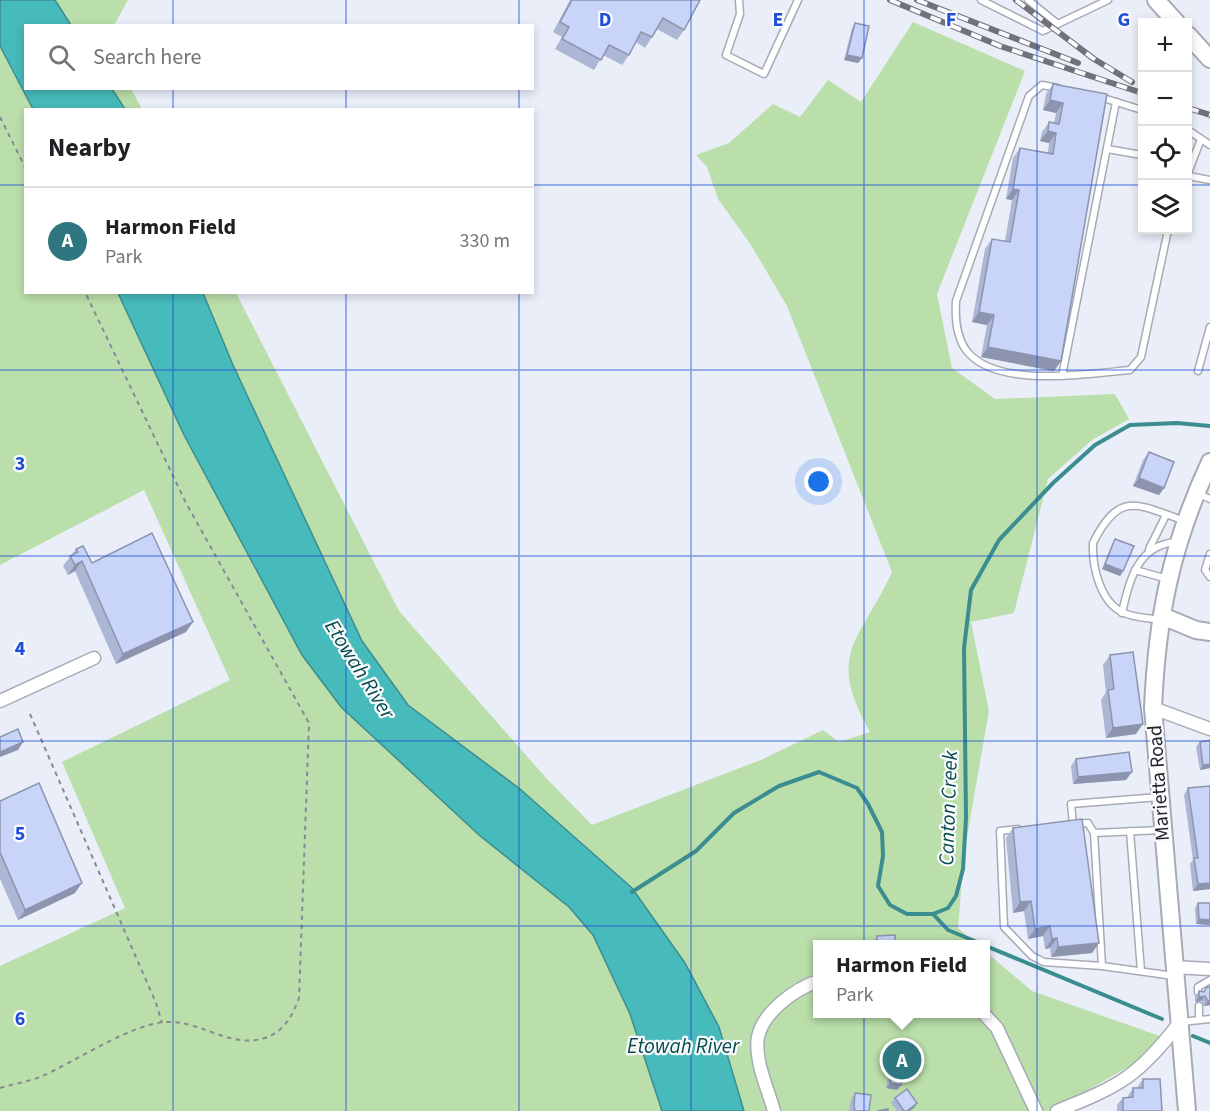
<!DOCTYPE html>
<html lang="en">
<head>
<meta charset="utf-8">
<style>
  body { margin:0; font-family:"Source Sans 3",sans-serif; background:#f2f2f2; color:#202124 }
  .controls { position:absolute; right:18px; top:18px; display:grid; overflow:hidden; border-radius:0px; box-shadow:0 3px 9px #0003 }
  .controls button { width:54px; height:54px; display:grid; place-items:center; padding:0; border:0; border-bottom:2px solid #e0e0e0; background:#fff; color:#202124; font:30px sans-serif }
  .you { position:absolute; left:819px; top:482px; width:21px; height:21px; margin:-15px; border:4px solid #fff; border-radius:50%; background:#1a73e8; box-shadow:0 0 0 9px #1a73e833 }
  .badge { display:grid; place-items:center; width:39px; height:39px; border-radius:50%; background:#2f7780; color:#fff; font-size:20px; font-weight:700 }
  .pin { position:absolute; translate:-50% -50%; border:3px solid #fff; box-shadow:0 2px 6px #0006 }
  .popup { position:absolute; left:813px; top:940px; width:177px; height:78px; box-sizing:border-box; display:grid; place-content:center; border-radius:0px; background:#fff; filter:drop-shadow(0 2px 4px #0005); font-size:20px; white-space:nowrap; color:#757577 }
  .popup b { font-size:22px; color:#202124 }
  .popup::after { content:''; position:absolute; left:50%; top:100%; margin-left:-12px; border:12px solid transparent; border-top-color:#fff }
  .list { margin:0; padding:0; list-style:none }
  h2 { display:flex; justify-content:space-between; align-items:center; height:78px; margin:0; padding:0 24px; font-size:26px }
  h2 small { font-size:20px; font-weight:400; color:#757577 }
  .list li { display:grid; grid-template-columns:39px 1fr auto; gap:18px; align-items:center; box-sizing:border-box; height:108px; padding:0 24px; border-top:2px solid #e0e0e0 }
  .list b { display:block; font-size:22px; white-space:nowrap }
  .list p { margin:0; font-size:20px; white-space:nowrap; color:#757577 }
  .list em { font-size:20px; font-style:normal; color:#757577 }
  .icon { flex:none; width:33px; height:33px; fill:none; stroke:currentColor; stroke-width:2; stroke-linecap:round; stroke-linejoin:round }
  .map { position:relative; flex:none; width:1210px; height:1111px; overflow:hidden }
  .search { position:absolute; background:#fff; box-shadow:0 3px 9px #0003; left:24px; top:24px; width:510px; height:66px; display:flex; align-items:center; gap:15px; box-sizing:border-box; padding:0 21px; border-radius:0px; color:#757577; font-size:22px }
  .panel { position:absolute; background:#fff; box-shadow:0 3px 9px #0003; left:24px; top:108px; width:510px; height:186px; border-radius:0px }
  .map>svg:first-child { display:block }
  .green { fill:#badfaa }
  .water { fill:#47babb; stroke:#3c8d8f; stroke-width:1.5 }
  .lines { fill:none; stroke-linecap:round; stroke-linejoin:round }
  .stream { stroke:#3c8d8f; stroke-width:4 }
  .service-casing { stroke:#a7abb5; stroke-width:9 }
  .minor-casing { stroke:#a7abb5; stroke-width:15 }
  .tertiary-casing { stroke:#a7abb5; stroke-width:20 }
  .path { stroke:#878a92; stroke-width:2; stroke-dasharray:4.5 4.5; stroke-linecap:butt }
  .service { stroke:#fff; stroke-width:6 }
  .minor { stroke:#fff; stroke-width:12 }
  .tertiary { stroke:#fff; stroke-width:16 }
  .rail-casing { stroke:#6f7278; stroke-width:6 }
  .rail { stroke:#fbfbfe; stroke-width:4; stroke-dasharray:11; stroke-linecap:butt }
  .wall { fill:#acb6d5 }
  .shaded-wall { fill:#8c94ae }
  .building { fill:#c8d4f8; stroke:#8c94ae; stroke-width:1.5 }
  .grid { fill:none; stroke:#1d4ed8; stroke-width:1.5; stroke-opacity:0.55 }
  .labels { text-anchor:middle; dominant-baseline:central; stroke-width:4.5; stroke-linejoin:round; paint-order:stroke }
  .street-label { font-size:20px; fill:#232529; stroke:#fbfbfe }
  .water-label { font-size:21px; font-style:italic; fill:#044c4d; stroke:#fbfbfe }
  .grid-label { font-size:20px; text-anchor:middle; font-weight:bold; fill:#1d4ed8; stroke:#fbfbfe; stroke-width:4.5; stroke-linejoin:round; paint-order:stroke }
</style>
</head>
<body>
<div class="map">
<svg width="1210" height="1111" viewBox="0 0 1210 1111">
  <rect width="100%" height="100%" fill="#eaeef9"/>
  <path class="green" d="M0,0H128L114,25L26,26V88L131,89L142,109L26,110V292L236,293L399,611L548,780L592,825L763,759L823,730L839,742L870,732C825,652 860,642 892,572L787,306L751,245L718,199L707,167L696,155L729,143L773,104L800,117L828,80L861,102L913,22L1025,71L937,294L952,368L995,399L1115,394L1129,419L1092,440L1048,479L1014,613L971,622L989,711L964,854L958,928L977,944H818V1014H986V952L1032,991L1174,1041L1051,1111H0V966L125,908L62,762L230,680L144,490L0,565Z"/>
  <g class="water">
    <polygon points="0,0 55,0 71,25 26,26 26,88 112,89 125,109 33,109 0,46"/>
    <polygon points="118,293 203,293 233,365 362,641 408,705 520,789 632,888 685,963 719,1027 744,1111 662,1111 630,1014 593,935 569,907 479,835 341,707 302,655 184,435"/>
  </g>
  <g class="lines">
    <g class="stream">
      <polyline points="632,892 696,851 734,813 779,786 819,772 857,788 868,804 882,832 883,856 878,886 890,905 907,914 933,914 948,908 956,896 963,869 966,818 964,648 971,590 999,540 1053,483 1095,445 1130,425 1177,423 1210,426"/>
      <polyline points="933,914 948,930 982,944"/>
      <polyline points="986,946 1162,1019"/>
      <polyline points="1193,1036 1210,1043"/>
    </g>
    <defs>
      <g id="service">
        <polyline points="739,0 740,14 726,55 764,74 798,0"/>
        <polyline points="981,0 1043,31 1108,0"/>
        <polyline points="1028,0 1058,24"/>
        <path d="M1058,88L1042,85L1029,96L956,301C955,317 956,336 966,350C995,389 1087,374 1130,370L1141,357L1168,230"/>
        <polyline points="1100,97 1142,110"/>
        <polyline points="1188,130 1210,145"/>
        <polyline points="1107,149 1142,155"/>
        <polyline points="1188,173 1201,139"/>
        <polyline points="1188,176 1210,180"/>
        <polyline points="1198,371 1210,327"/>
        <polyline points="1062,376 1116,102"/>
        <polyline points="1197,493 1210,499"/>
        <polyline points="1149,549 1166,515"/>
        <polyline points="1210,554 1205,570 1210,577"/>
        <polyline points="1135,570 1168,579"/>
        <path d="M1122,613C1129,580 1138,545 1176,542"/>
        <path d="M1161,620C1149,618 1135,618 1124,613C1100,603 1092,566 1093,543C1120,489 1138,505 1185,521"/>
        <polyline points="1073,824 1071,804 1159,797"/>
        <polyline points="1076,824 1088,823 1094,833"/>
        <polyline points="1018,829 1000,831 1004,927 1032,956 1044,962 1102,966"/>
        <polyline points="1161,830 1094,833 1102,966 1174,976"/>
        <polyline points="1130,831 1141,971"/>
        <polyline points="1198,992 1198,987 1210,980"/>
        <polyline points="1199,1006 1199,1020"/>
        <polyline points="1181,1022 1210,1019"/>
      </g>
      <g id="minor">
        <polyline points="0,701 94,658"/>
        <polyline points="1153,708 1210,729"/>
        <polyline points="1173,967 1210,969"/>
        <polyline points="984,1014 997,1028 1036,1111"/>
        <path d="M774,1111C768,1089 754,1060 758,1037C763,1012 795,989 818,981"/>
        <path d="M1057,1111C1120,1086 1139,1076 1180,1022"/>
      </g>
      <g id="tertiary">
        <polyline points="1156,0 1176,22"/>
        <polyline points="1188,35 1210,59"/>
        <polyline points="1162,616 1196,630 1210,632"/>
        <path d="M1187,1111L1153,708C1157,616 1171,546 1210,462"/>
      </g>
    </defs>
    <use href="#service" class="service-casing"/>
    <use href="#minor" class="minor-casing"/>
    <use href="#tertiary" class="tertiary-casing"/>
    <g class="path">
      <polyline points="0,117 26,169"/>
      <polyline points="30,714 156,1003 162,1023"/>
      <path d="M0,1088C13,1084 27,1082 40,1077C75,1062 130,1024 166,1022C201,1020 229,1049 265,1038C285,1031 292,1016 299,998L309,723L186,503L85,292"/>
    </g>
    <use href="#service" class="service"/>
    <use href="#minor" class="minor"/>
    <use href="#tertiary" class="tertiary"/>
    <defs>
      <g id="rail">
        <polyline points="890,0 1000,46 1142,93"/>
        <polyline points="917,0 1078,63"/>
        <polyline points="1016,0 1094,59 1132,82"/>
        <polyline points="1188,108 1210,115"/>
      </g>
    </defs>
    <use href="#rail" class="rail-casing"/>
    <use href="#rail" class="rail"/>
  </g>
  <g class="wall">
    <polygon points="570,0 700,0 684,30 677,40 657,29 645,48 636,42 629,55 622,65 603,55 594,70 555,49 562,37 553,32"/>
    <polygon points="855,23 862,58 858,63 844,60 852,28"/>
    <polygon points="1053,84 1107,94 1061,361 1054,371 981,357 987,325 972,322 985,249 992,239 1005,241 1012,200 1006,199 1013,158 1020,148 1048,153 1049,143 1040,141 1042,132 1049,122 1054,123 1056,113 1043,110 1046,94"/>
    <polygon points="1149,452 1159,495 1133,486 1143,460"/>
    <polygon points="1115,539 1123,571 1120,576 1102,569 1112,544"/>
    <polygon points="76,549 92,563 186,632 116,664 75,571 68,575 63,566"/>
    <polygon points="1110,655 1136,734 1106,738 1101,700 1106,692 1103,665"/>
    <polygon points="1200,742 1210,768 1200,770 1196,747"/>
    <polygon points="1076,759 1126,780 1073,784 1071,766"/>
    <polygon points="1188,788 1210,889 1193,891 1190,864 1193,860 1184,795"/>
    <polygon points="0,801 75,893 18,920 0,879"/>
    <polygon points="1013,828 1099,943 1092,953 1051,957 1050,948 1045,949 1043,936 1028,939 1024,911 1013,913 1006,838"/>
    <polygon points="1198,903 1210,925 1196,924 1195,908"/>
    <polygon points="877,936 895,945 874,945 874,941"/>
    <polygon points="1210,987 1210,1005 1204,1006 1201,1001 1195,1002 1195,996 1199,991 1204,992"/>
    <polygon points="893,1065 901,1085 897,1090 886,1088 889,1070"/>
    <polygon points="1143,1079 1162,1111 1117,1111 1117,1105 1123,1098 1128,1097 1128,1096 1133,1088 1137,1088"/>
    <polygon points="855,1093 869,1111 849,1111 851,1099"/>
    <polygon points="895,1098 914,1108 910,1111 897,1111 891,1103"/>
  </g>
  <g class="shaded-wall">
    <polygon points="847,55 862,58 858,63 844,60"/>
    <polygon points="1050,100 1063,103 1056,113 1043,110"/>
    <polygon points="1048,131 1056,133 1049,143 1040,141"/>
    <polygon points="1013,189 1019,190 1012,200 1006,199"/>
    <polygon points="979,312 994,315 987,325 972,322"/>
    <polygon points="988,347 1061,361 1054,371 981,357"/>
    <polygon points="1139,478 1164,488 1159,495 1133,486"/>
    <polygon points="82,561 75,571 68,575 75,565"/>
    <polygon points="1105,564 1123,571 1120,576 1102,569"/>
    <polygon points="193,622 186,632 116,664 123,654"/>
    <polygon points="1143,724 1136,734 1106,738 1113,728"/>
    <polygon points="23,742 18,750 0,757 0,752"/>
    <polygon points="1210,764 1210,768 1200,770 1203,765"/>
    <polygon points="1132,772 1126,780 1073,784 1078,777"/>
    <polygon points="82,883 75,893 18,920 25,910"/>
    <polygon points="1210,883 1210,889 1193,891 1198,884"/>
    <polygon points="1031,901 1024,911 1013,913 1020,902"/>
    <polygon points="1199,919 1210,920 1210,925 1196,924"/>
    <polygon points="1050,926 1043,936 1028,939 1035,929"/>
    <polygon points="1057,938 1050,948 1045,949 1052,939"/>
    <polygon points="1099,943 1092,953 1051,957 1058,947"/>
    <polygon points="1205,996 1201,1001 1195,1002 1199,997"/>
    <polygon points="1210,1000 1210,1005 1204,1006 1208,1001"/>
    <polygon points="890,1083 901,1085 897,1090 886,1088"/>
    <polygon points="917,1103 914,1108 910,1111 907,1111"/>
  </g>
  <g class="building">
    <polygon points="572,0 700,0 684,30 663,18 652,37 641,32 629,55 609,45 601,60 562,39 569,27 560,22"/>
    <polygon points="855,23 869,26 862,58 847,55"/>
    <polygon points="1053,84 1107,94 1061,361 988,347 994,315 979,312 992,239 1010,242 1019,190 1013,189 1020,148 1053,154 1056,133 1048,131 1049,122 1059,124 1063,103 1050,100"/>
    <polygon points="1149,452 1174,462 1164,488 1139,478"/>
    <polygon points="152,533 193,622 123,654 82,561 75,565 70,556 78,552 76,549 83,546 92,563"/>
    <polygon points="1115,539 1134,546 1123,571 1105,564"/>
    <polygon points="1133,652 1143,724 1113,728 1108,690 1114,689 1110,655"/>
    <polygon points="18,729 23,742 0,752 0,737"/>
    <polygon points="1210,740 1210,764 1203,765 1200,742"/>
    <polygon points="1129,752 1132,772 1078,777 1076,759"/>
    <polygon points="39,783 82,883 25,910 0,852 0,801"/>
    <polygon points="1210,786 1210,883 1198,884 1194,858 1198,858 1188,788"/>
    <polygon points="1082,819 1099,943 1058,947 1057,938 1052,939 1050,926 1035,929 1031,901 1020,902 1013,828"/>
    <polygon points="1198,903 1210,903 1210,920 1199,919"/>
    <polygon points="895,935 895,945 877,945 877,936"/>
    <polygon points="1207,987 1210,987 1210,1000 1208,1001 1205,996 1199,997 1199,991 1204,992"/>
    <polygon points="893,1065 903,1066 901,1085 890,1083"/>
    <polygon points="1143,1079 1160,1079 1162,1111 1123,1111 1123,1098 1133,1097 1133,1088 1143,1088"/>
    <polygon points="907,1089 917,1103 907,1111 904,1111 895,1098"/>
    <polygon points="855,1093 871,1095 869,1111 855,1111 854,1106"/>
    <polygon points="888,1109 888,1111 877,1111"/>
  </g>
  <path class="grid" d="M173,0V26M346,0V26M519,0V26M691,0V1111M864,0V1111M1037,0V1111M173,88V110M346,88V110M519,88V110M0,185H26M532,185H1142M1188,185H1210M173,292V1111M346,292V1111M519,292V1111M0,370H1210M0,556H1210M0,741H1210M0,926H1210"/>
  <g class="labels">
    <g class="street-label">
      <text transform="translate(1159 783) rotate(-94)">Marietta Road</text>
    </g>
    <g class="water-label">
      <text transform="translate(360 669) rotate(58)">Etowah River</text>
      <text transform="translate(948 808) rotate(-88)">Canton Creek</text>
      <text x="683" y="1046">Etowah River</text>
    </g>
  </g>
  <g class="grid-label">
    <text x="605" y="26">D</text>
    <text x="778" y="26">E</text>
    <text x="951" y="26">F</text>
    <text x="1124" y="26">G</text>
    <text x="20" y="470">3</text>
    <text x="20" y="655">4</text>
    <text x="20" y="840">5</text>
    <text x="20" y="1025">6</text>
  </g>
</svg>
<div class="controls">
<button>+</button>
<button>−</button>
<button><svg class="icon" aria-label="locate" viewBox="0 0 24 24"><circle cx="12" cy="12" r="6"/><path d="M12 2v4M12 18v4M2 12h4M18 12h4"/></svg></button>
<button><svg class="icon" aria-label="layers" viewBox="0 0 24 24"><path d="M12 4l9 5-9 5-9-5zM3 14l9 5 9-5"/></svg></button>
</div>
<div class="you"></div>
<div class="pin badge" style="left:902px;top:1060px">A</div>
<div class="popup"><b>Harmon Field</b>Park</div>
<div class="search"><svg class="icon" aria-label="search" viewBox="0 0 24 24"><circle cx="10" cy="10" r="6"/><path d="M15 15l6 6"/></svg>Search here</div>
<section class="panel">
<h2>Nearby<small></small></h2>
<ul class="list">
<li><span class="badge">A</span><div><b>Harmon Field</b><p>Park</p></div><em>330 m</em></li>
</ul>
</section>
</div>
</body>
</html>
